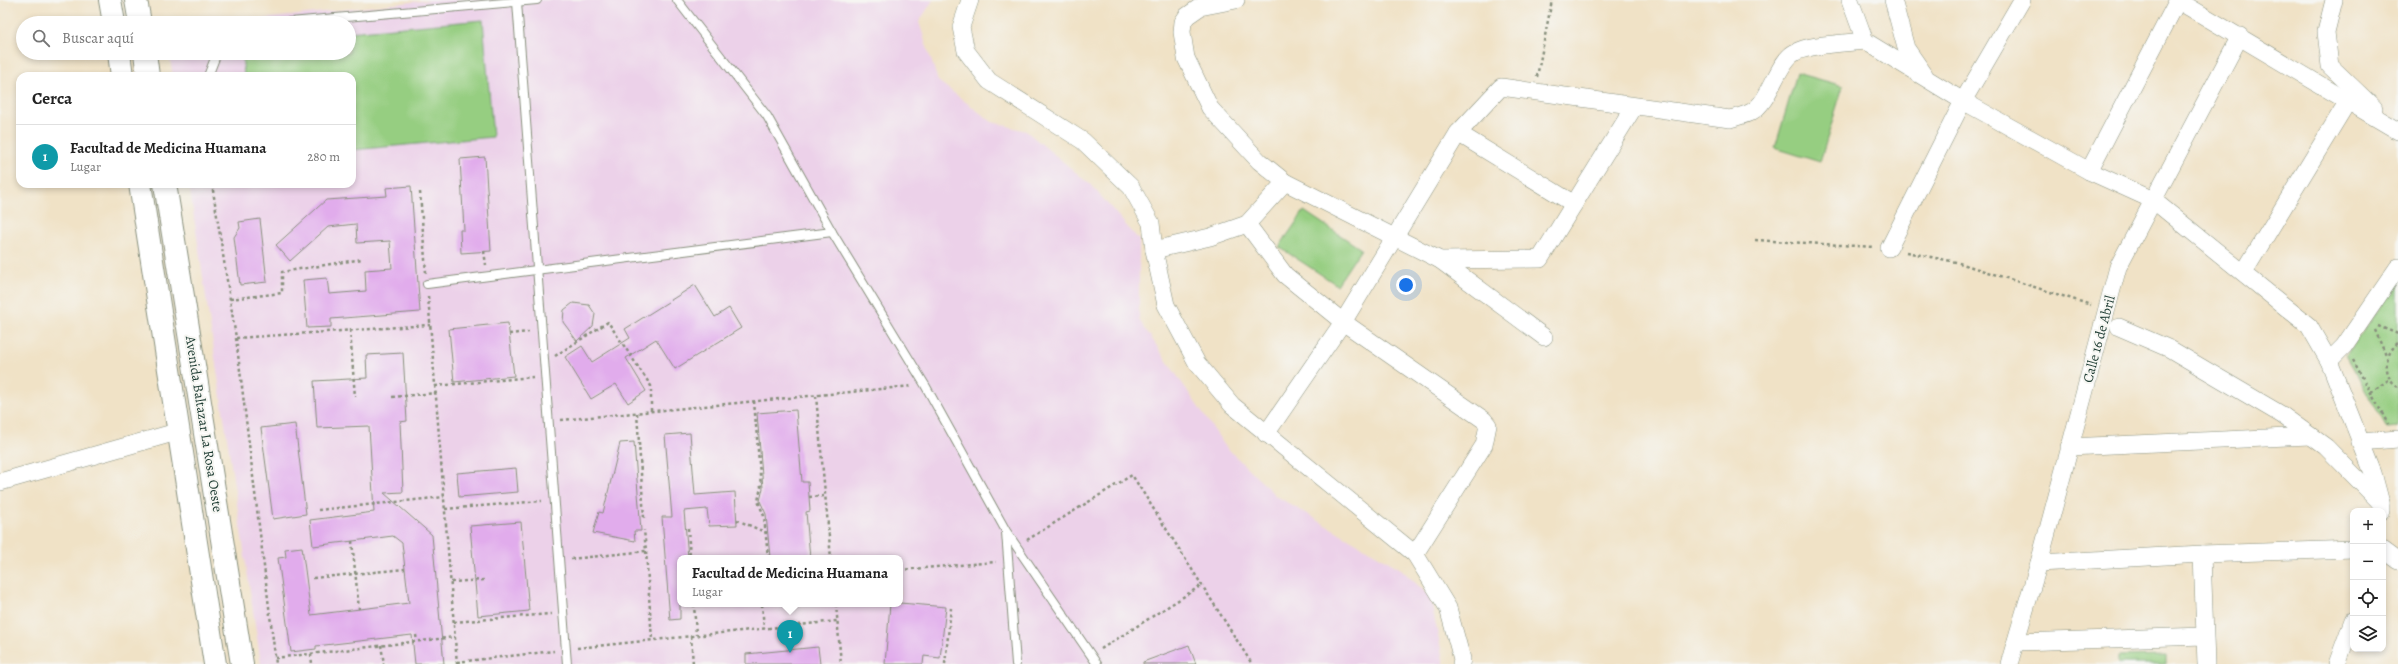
<!DOCTYPE html>
<html lang="es">
<head>
<meta charset="utf-8">
<style>
  body { margin:0; font-family:Alegreya,serif; background:#f2f2f2; color:#222 }
  .controls { position:absolute; right:12px; bottom:12px; display:grid; overflow:hidden; border-radius:8px; box-shadow:0 2px 6px #0003 }
  .controls button { width:36px; height:36px; display:grid; place-items:center; padding:0; border:0; border-bottom:1px solid #e0e0e0; background:#fff; color:#222; font:20px sans-serif }
  .you { position:absolute; left:1406px; top:285px; width:14px; height:14px; margin:-10px; border:3px solid #fff; border-radius:50%; background:#1a73e8; box-shadow:0 0 0 6px #1a73e833 }
  .badge { display:grid; place-items:center; width:26px; height:26px; border-radius:50%; background:#db2777; color:#fff; font-size:13px; font-weight:700 }
  .pin { position:absolute; translate:-50% -33px; filter:drop-shadow(0 1px 2px #0008) }
  .pin::after { content:''; position:absolute; top:21px; width:14px; height:12px; background:inherit; clip-path:polygon(0 0,100% 0,50% 100%) }
  .popup { position:absolute; left:677px; top:555px; width:226px; height:52px; box-sizing:border-box; display:grid; place-content:center; border-radius:8px; background:#fff; filter:drop-shadow(0 1px 3px #0005); font-size:13px; white-space:nowrap; color:#767676 }
  .popup b { font-size:15px; color:#222 }
  .popup::after { content:''; position:absolute; left:50%; top:100%; margin-left:-8px; border:8px solid transparent; border-top-color:#fff }
  .list { margin:0; padding:0; list-style:none }
  h2 { display:flex; justify-content:space-between; align-items:center; height:52px; margin:0; padding:0 16px; font-size:17px }
  h2 small { font-size:13px; font-weight:400; color:#767676 }
  .list li { display:grid; grid-template-columns:26px 1fr auto; gap:12px; align-items:center; box-sizing:border-box; height:64px; padding:0 16px; border-top:1px solid #e0e0e0 }
  .list b { display:block; font-size:15px; white-space:nowrap }
  .list p { margin:0; font-size:13px; white-space:nowrap; color:#767676 }
  .list em { font-size:13px; font-style:normal; color:#767676 }
  .icon { flex:none; width:22px; height:22px; fill:none; stroke:currentColor; stroke-width:2; stroke-linecap:round; stroke-linejoin:round }
  .map { position:relative; flex:none; width:2398px; height:664px; overflow:hidden }
  .search { position:absolute; background:#fff; box-shadow:0 2px 6px #0003; left:16px; top:16px; width:340px; height:44px; display:flex; align-items:center; gap:10px; box-sizing:border-box; padding:0 14px; border-radius:22px; color:#767676; font-size:15px }
  .panel { position:absolute; background:#fff; box-shadow:0 2px 6px #0003; left:16px; top:72px; width:340px; height:116px; border-radius:12px }
  .map>svg:first-child { display:block }
  .built { fill:#ecd1e9; fill-rule:evenodd }
  .green { fill:#96ce81; stroke:#5a865a }
  .building { fill:#e1acec }
  .lines { fill:none; stroke-linecap:round; stroke-linejoin:round }
  .lane-casing { stroke:#88907d; stroke-width:10 }
  .street-casing { stroke:#88907d; stroke-width:18 }
  .secondary-casing { stroke:#88907d; stroke-width:24 }
  .path { stroke:#88907d; stroke-width:2.5; stroke-dasharray:3 3; stroke-linecap:butt }
  .lane { stroke:#fff; stroke-width:8 }
  .street { stroke:#fff; stroke-width:17 }
  .secondary { stroke:#fff; stroke-width:22 }
  .labels { text-anchor:middle; dominant-baseline:central; stroke-width:4; stroke-linejoin:round; paint-order:stroke }
  .street-label { font-size:14px; fill:#1f3d34; stroke:#f6f6f2 }
</style>
</head>
<body>
<div class="map">
<svg width="2398" height="664" viewBox="0 0 2398 664">
  <rect width="100%" height="100%" fill="#f6f6f2"/>
  <filter id="ink" filterUnits="userSpaceOnUse"><feTurbulence type="fractalNoise" baseFrequency=".025" numOctaves="2"/><feDisplacementMap in="SourceGraphic" scale="8" xChannelSelector="R" yChannelSelector="G"/><feConvolveMatrix kernelMatrix="1 2 1 2 8 2 1 2 1" color-interpolation-filters="sRGB"/></filter>
  <filter id="wash" filterUnits="userSpaceOnUse"><feTurbulence type="fractalNoise" baseFrequency=".012" numOctaves="4" result="noise"/><feDisplacementMap in="SourceGraphic" scale="16" xChannelSelector="R" yChannelSelector="G"/><feGaussianBlur stdDeviation="0.9" result="paint"/><feColorMatrix in="noise" values="0 0 0 0 0 0 0 0 0 0 0 0 0 0 0 0 0 1.4 0 .05"/><feComposite in="paint" operator="in"/></filter>
  <g filter="url(#wash)">
    <rect width="100%" height="100%" fill="#f0e2c6"/>
    <path class="built" d="M430,0H933L919,22L938,81L992,122L1026,131L1092,186L1125,224L1139,240V320L1225,446L1276,496L1401,569L1430,597L1444,664H261L189,184H352V76H173L169,53H349V23H227ZM680,558H900V604H680Z"/>
    <g class="green">
      <polygon points="483,20 493,137 352,150 352,76 244,76 242,53 349,53 349,32"/>
      <polygon points="1797,73 1843,86 1820,162 1775,148"/>
      <polygon points="1304,211 1361,249 1337,285 1279,247"/>
      <polygon points="2398,282 2398,427 2387,428 2346,355"/>
      <polygon points="2166,656 2166,664 2118,664 2118,657"/>
    </g>
    <g id="blocks">
      <g class="building">
        <polygon points="485,157 491,251 461,253 460,230 464,230 460,159"/>
        <polygon points="411,186 420,312 331,319 331,327 307,328 303,280 327,278 329,294 366,291 365,270 392,268 390,241 357,243 356,224 328,227 290,261 276,245 326,200 387,196 386,188"/>
        <polygon points="260,219 267,282 240,285 234,237 240,228 239,222"/>
        <polygon points="695,285 715,317 729,308 741,328 675,369 656,339 626,358 646,391 628,403 616,384 591,399 565,357 582,346 592,362 630,338 625,329"/>
        <polygon points="573,303 589,305 595,314 593,326 577,341 563,322 564,310"/>
        <polygon points="508,323 514,376 454,382 449,329"/>
        <polygon points="403,353 407,421 400,422 403,492 384,493 432,535 444,664 415,664 412,635 316,646 316,649 291,652 278,558 286,557 285,549 302,547 311,615 409,603 402,543 393,536 313,546 310,520 374,512 369,426 317,428 314,381 367,378 366,355"/>
        <polygon points="796,410 802,482 808,482 810,511 806,512 810,558 770,558 766,514 760,501 763,488 757,413"/>
        <polygon points="295,424 306,514 273,519 261,428"/>
        <polygon points="690,433 695,495 735,492 737,525 709,526 707,509 684,511 688,558 680,558 680,619 670,620 662,517 672,517 665,435"/>
        <polygon points="634,442 641,531 634,531 635,541 593,533 599,512 603,513 620,443"/>
        <polygon points="516,468 518,492 459,497 457,473"/>
        <polygon points="521,522 529,611 478,616 470,526"/>
        <polygon points="900,603 946,607 940,658 924,656 923,664 885,664 890,604"/>
        <polygon points="1189,645 1196,664 1143,664 1143,662"/>
        <polygon points="818,647 820,664 746,664 746,654"/>
      </g>
    </g>
  </g>
  <g filter="url(#ink)">
    <use href="#blocks" fill-opacity="0" stroke="#88907d" stroke-width="1"/>
    <g class="lines">
      <defs>
        <g id="lane">
          <polyline points="677,0 767,116 832,232 925,385 1006,531 1097,664"/>
          <polyline points="517,2 567,664"/>
          <polyline points="279,23 537,0"/>
          <polyline points="208,76 217,53"/>
          <polyline points="427,284 832,232"/>
          <polyline points="1006,532 1016,664"/>
        </g>
        <g id="street">
          <polyline points="970,0 961,27 966,51 989,81 1083,141 1131,187 1151,223 1154,250 1166,305 1197,363 1232,405 1415,554 1448,608 1462,659 1461,664"/>
          <polyline points="1236,0 1200,7 1187,16 1183,22 1182,32 1186,58 1210,108 1259,161 1285,182 1440,260 1540,259 1634,107"/>
          <polyline points="1850,0 1865,41 1963,101 2089,171 2153,200 2309,326 2329,361 2373,473 2381,503 2381,511"/>
          <polyline points="1893,0 1906,48 1924,74"/>
          <polyline points="2177,0 2398,131"/>
          <polyline points="2334,0 2326,32 2330,66 2374,108"/>
          <polyline points="1458,133 1574,204"/>
          <polyline points="2089,171 2178,0"/>
          <polyline points="1247,224 1285,275 1343,322 1484,420 1488,425 1484,445 1415,554"/>
          <polyline points="1889,248 1963,101 2022,0"/>
          <polyline points="1154,250 1210,237 1247,224 1285,182"/>
          <polyline points="1440,260 1544,337"/>
          <polyline points="2244,272 2348,101"/>
          <polyline points="2119,327 2170,349 2282,415 2326,447 2381,503"/>
          <polyline points="2329,361 2344,346 2398,267"/>
          <path d="M1266,434L1343,322L1458,133L1501,87L1730,119C1737,117 1745,115 1751,112C1769,103 1775,69 1791,55C1803,44 1848,43 1865,41"/>
          <polyline points="2360,442 2398,439"/>
          <polyline points="2069,447 2310,436"/>
          <polyline points="0,482 180,431"/>
          <polyline points="2383,550 2398,561"/>
          <polyline points="2202,554 2206,664"/>
          <polyline points="2039,563 2202,554 2353,549"/>
          <polyline points="2016,642 2204,636"/>
          <polyline points="2009,664 2039,563 2118,267 2240,36"/>
          <polyline points="2337,664 2353,620"/>
        </g>
        <g id="secondary">
          <polyline points="110,0 114,23"/>
          <polyline points="136,0 140,23"/>
          <polyline points="119,53 122,76"/>
          <polyline points="145,53 148,76"/>
          <polyline points="140,184 215,664"/>
          <polyline points="165,184 242,664"/>
        </g>
      </defs>
      <use href="#lane" class="lane-casing"/>
      <use href="#street" class="street-casing"/>
      <use href="#secondary" class="secondary-casing"/>
      <g class="path">
        <polyline points="1537,77 1552,0"/>
        <polyline points="212,184 236,338 430,325"/>
        <polyline points="420,192 426,273"/>
        <polyline points="1755,240 1874,247"/>
        <polyline points="484,251 486,265"/>
        <polyline points="1906,252 1956,262 2091,305"/>
        <polyline points="428,296 457,664"/>
        <polyline points="230,299 282,293 282,272 362,259"/>
        <polyline points="2378,326 2398,334"/>
        <polyline points="350,330 355,397"/>
        <polyline points="2375,330 2387,358"/>
        <polyline points="509,334 529,332"/>
        <polyline points="236,338 276,664"/>
        <path d="M2398,343C2384,354 2382,376 2398,387"/>
        <polyline points="555,356 608,322 651,386 651,411"/>
        <polyline points="2353,360 2388,424"/>
        <polyline points="435,386 533,377"/>
        <polyline points="2371,392 2390,379"/>
        <polyline points="816,396 831,558"/>
        <polyline points="392,397 436,393"/>
        <polyline points="754,401 761,487 758,501 764,516 768,558"/>
        <polyline points="637,413 644,518"/>
        <polyline points="561,420 912,386"/>
        <polyline points="809,497 825,496"/>
        <polyline points="445,509 542,501"/>
        <polyline points="318,510 444,497"/>
        <polyline points="737,520 767,533"/>
        <polyline points="688,528 690,558"/>
        <polyline points="1027,540 1132,475 1252,664"/>
        <polyline points="352,541 359,609"/>
        <polyline points="646,551 652,640"/>
        <polyline points="571,559 646,551 644,530"/>
        <polyline points="900,570 996,562"/>
        <polyline points="313,578 405,569"/>
        <polyline points="451,582 484,580"/>
        <polyline points="694,604 696,635"/>
        <polyline points="762,604 764,629"/>
        <polyline points="836,604 841,664"/>
        <polyline points="454,622 551,614"/>
        <polyline points="416,635 417,641"/>
        <polyline points="691,636 693,664"/>
        <polyline points="381,645 384,664"/>
        <polyline points="577,648 837,621"/>
        <polyline points="1101,649 1202,585"/>
        <polyline points="311,654 312,664"/>
        <polyline points="275,658 455,637"/>
        <polyline points="457,662 554,651"/>
        <polyline points="945,664 951,608"/>
      </g>
      <use href="#lane" class="lane"/>
      <use href="#street" class="street"/>
      <use href="#secondary" class="secondary"/>
    </g>
  </g>
  <g class="labels">
    <g class="street-label">
      <text transform="translate(2099 339) rotate(-75)">Calle 16 de Abril</text>
      <text transform="translate(204 424) rotate(81)">Avenida Baltazar La Rosa Oeste</text>
    </g>
  </g>
</svg>
<div class="controls">
<button>+</button>
<button>−</button>
<button><svg class="icon" aria-label="locate" viewBox="0 0 24 24"><circle cx="12" cy="12" r="6"/><path d="M12 2v4M12 18v4M2 12h4M18 12h4"/></svg></button>
<button><svg class="icon" aria-label="layers" viewBox="0 0 24 24"><path d="M12 4l9 5-9 5-9-5zM3 14l9 5 9-5"/></svg></button>
</div>
<div class="you"></div>
<div class="pin badge" style="left:790px;top:653px;background:#0f9aa8">1</div>
<div class="popup"><b>Facultad de Medicina Huamana</b>Lugar</div>
<div class="search"><svg class="icon" aria-label="search" viewBox="0 0 24 24"><circle cx="10" cy="10" r="6"/><path d="M15 15l6 6"/></svg>Buscar aquí</div>
<section class="panel">
<h2>Cerca<small></small></h2>
<ul class="list">
<li><span class="badge" style="background:#0f9aa8">1</span><div><b>Facultad de Medicina Huamana</b><p>Lugar</p></div><em>280 m</em></li>
</ul>
</section>
</div>
</body>
</html>
